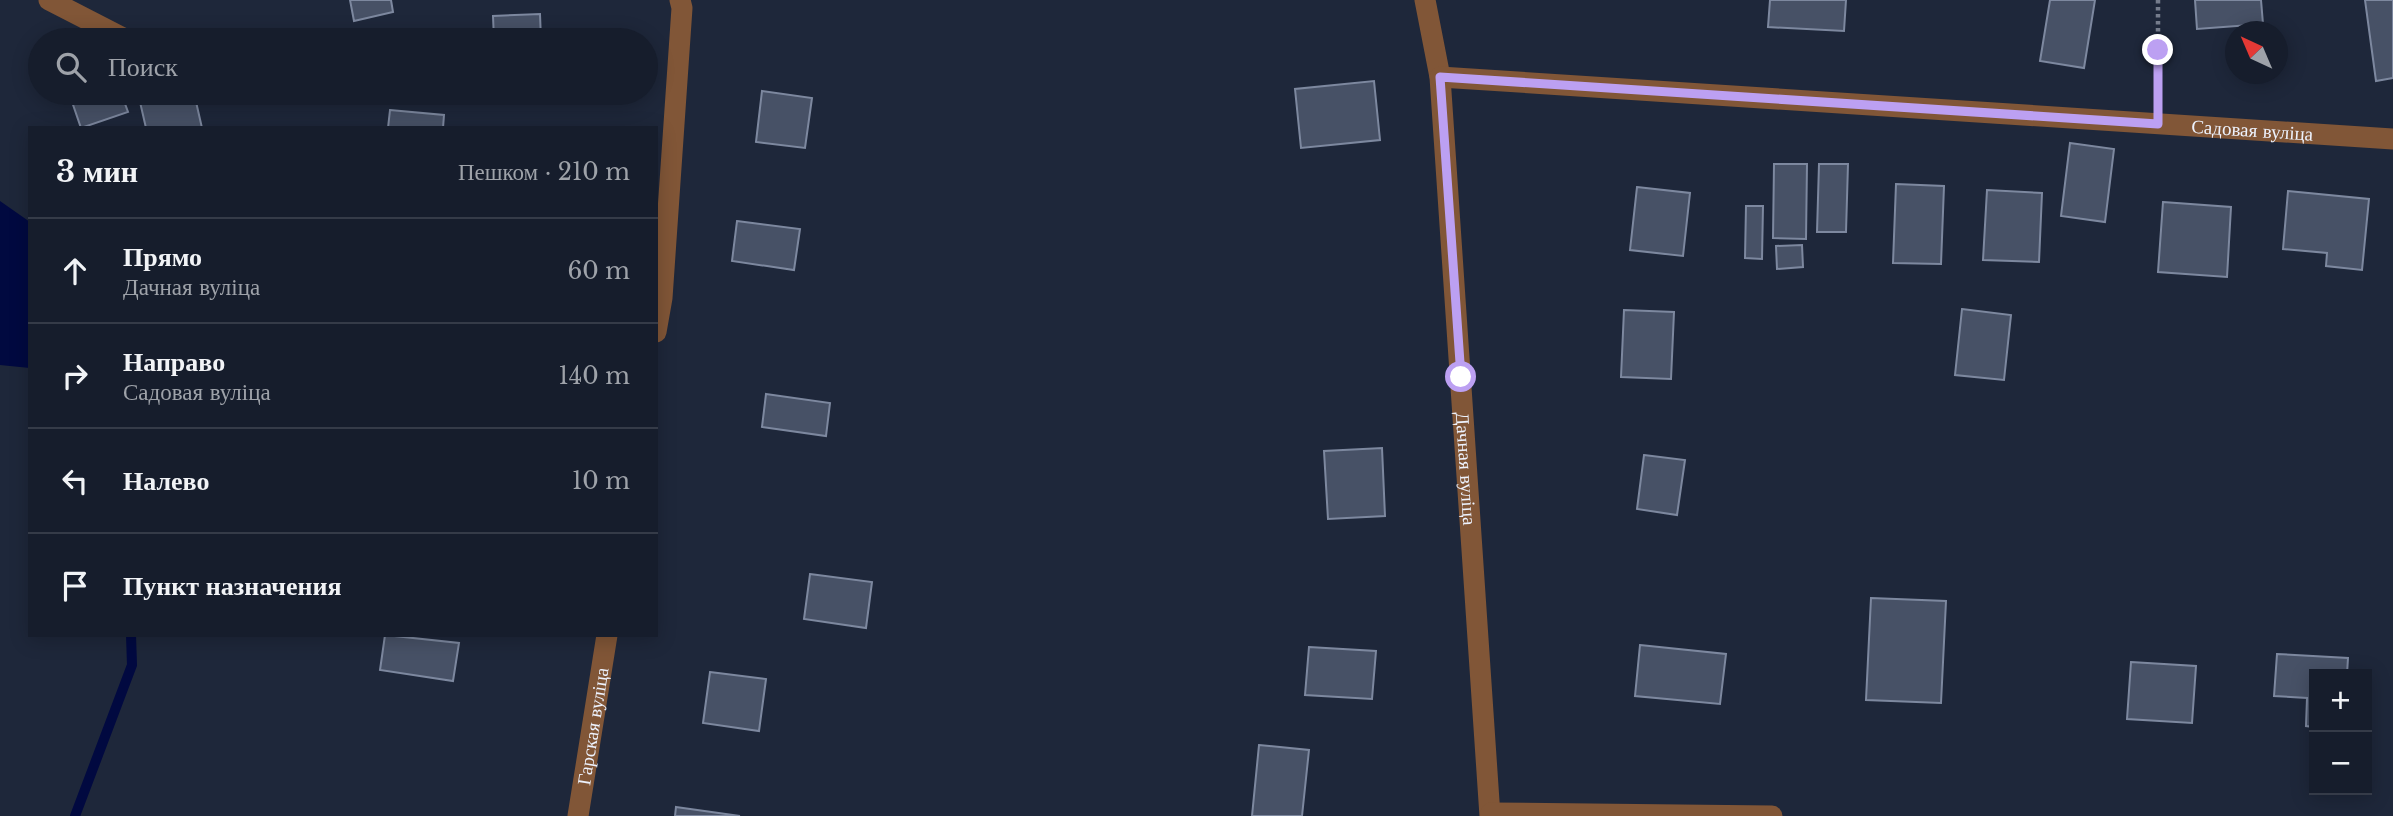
<!DOCTYPE html>
<html lang="ru">
<head>
<meta charset="utf-8">
<style>
  body { margin:0; font-family:"Libre Baskerville",serif; background:#232a38; color:#f1f3f6 }
  .controls { position:absolute; right:21px; bottom:21px; display:grid; overflow:hidden; border-radius:0px; box-shadow:0 4px 18px #0003 }
  .controls button { width:63px; height:63px; display:grid; place-items:center; padding:0; border:0; border-bottom:2px solid #353b48; background:#161d2c; color:#f1f3f6; font:35px sans-serif }
  .compass { position:absolute; left:2225px; top:21px; width:63px; height:63px; border-radius:50%; background:#161d2c; box-shadow:0 4px 18px #0003; rotate:316deg }
  .stop { position:absolute; width:21px; height:21px; margin:-16px; border:5px solid #bca0f2; border-radius:50%; background:#fff }
  .stop.end { background:#bca0f2; border-color:#fff; box-shadow:0 2px 7px #0008 }
  .list { margin:0; padding:0; list-style:none }
  h2 { display:flex; justify-content:space-between; align-items:center; height:91px; margin:0; padding:0 28px; font-size:30px }
  h2 small { font-size:23px; font-weight:400; color:#9ea2a9 }
  .list li { display:grid; grid-template-columns:46px 1fr auto; gap:21px; align-items:center; box-sizing:border-box; height:105px; padding:0 28px; border-top:2px solid #353b48 }
  .list b { display:block; font-size:26px; white-space:nowrap }
  .list p { margin:0; font-size:23px; white-space:nowrap; color:#9ea2a9 }
  .list em { font-size:23px; font-style:normal; color:#9ea2a9 }
  .icon { flex:none; width:38px; height:38px; fill:none; stroke:currentColor; stroke-width:2; stroke-linecap:round; stroke-linejoin:round }
  .map { position:relative; flex:none; width:2393px; height:816px; overflow:hidden }
  .search { position:absolute; background:#161d2c; box-shadow:0 4px 18px #0003; left:28px; top:28px; width:630px; height:77px; display:flex; align-items:center; gap:18px; box-sizing:border-box; padding:0 24px; border-radius:38px; color:#9ea2a9; font-size:26px }
  .panel { position:absolute; background:#161d2c; box-shadow:0 4px 18px #0003; left:28px; top:126px; width:630px; height:511px; border-radius:0px }
  .map>svg:first-child { display:block }
  .water { fill:#010940 }
  .lines { fill:none; stroke-linecap:round; stroke-linejoin:round }
  .stream { stroke:#010940; stroke-width:10 }
  .building { fill:#475166; stroke:#7d889f; stroke-width:2 }
  .path { stroke:#757c8c; stroke-width:4.5; stroke-dasharray:3.5 3.5; stroke-linecap:butt }
  .minor { stroke:#815637; stroke-width:21 }
  .route { stroke:#bca0f2; stroke-width:9 }
  .labels { text-anchor:middle; dominant-baseline:central; stroke-width:5; stroke-linejoin:round; paint-order:stroke }
  .street-label { font-size:19px; fill:#edf2fd; stroke:#1e273a }
</style>
</head>
<body>
<div class="map">
<svg width="2393" height="816" viewBox="0 0 2393 816">
  <rect width="100%" height="100%" fill="#1e273a"/>
  <polygon class="water" points="0,201 30,222 30,368 0,365"/>
  <g class="lines">
    <polyline class="stream" points="75,816 132,665 131,635"/>
  </g>
  <g class="building">
    <polygon points="350,0 391,0 393,12 354,21"/>
    <polygon points="1770,0 1846,0 1844,31 1768,27"/>
    <polygon points="2050,0 2095,0 2084,68 2040,61"/>
    <polygon points="2195,0 2261,0 2263,24 2197,29"/>
    <polygon points="2365,0 2393,0 2393,78 2376,81"/>
    <polygon points="540,14 541,40 494,40 493,16"/>
    <polygon points="1374,81 1380,140 1301,148 1295,89"/>
    <polygon points="762,91 812,98 805,148 756,142"/>
    <polygon points="69,93 121,93 128,112 81,128"/>
    <polygon points="182,93 194,93 202,128 146,128 140,102"/>
    <polygon points="390,110 444,115 443,128 388,128"/>
    <polygon points="2070,143 2114,149 2105,222 2061,216"/>
    <polygon points="1774,164 1807,164 1806,239 1773,238"/>
    <polygon points="1819,164 1848,164 1846,232 1817,232"/>
    <polygon points="1896,184 1944,186 1941,264 1893,263"/>
    <polygon points="1637,187 1690,193 1683,256 1630,250"/>
    <polygon points="1987,190 2042,193 2039,262 1983,260"/>
    <polygon points="2288,191 2369,199 2362,270 2326,266 2327,253 2283,249"/>
    <polygon points="2163,202 2231,207 2227,277 2158,272"/>
    <polygon points="1746,206 1763,206 1762,259 1745,258"/>
    <polygon points="737,221 800,229 794,270 732,261"/>
    <polygon points="1802,245 1803,267 1777,269 1776,246"/>
    <polygon points="1962,309 2011,315 2004,380 1955,375"/>
    <polygon points="1624,310 1674,312 1671,379 1621,377"/>
    <polygon points="766,394 830,403 826,436 762,427"/>
    <polygon points="1382,448 1385,516 1328,519 1324,451"/>
    <polygon points="1644,455 1685,460 1677,515 1637,509"/>
    <polygon points="810,574 872,582 866,628 804,619"/>
    <polygon points="1871,598 1946,601 1941,703 1866,700"/>
    <polygon points="385,635 459,643 453,681 380,670"/>
    <polygon points="1640,645 1726,654 1720,704 1635,696"/>
    <polygon points="1309,647 1376,651 1372,699 1305,695"/>
    <polygon points="2277,654 2348,658 2347,674 2314,674 2314,727 2306,726 2307,698 2274,696"/>
    <polygon points="2131,662 2196,666 2192,723 2127,719"/>
    <polygon points="710,672 766,679 759,731 703,723"/>
    <polygon points="1259,745 1309,750 1302,816 1252,816"/>
    <polygon points="676,807 740,816 675,816"/>
  </g>
  <g class="lines">
    <polyline class="path" points="2158,0 2158,98"/>
    <g class="minor">
      <polyline points="49,0 127,40"/>
      <path id="s1" d="M1425,0L1440,77L1490,816"/>
      <path id="s2" d="M1440,77L2393,139"/>
      <polyline points="656,332 662,298 682,8 680,0"/>
      <polyline points="1491,813 1772,816"/>
      <path id="s3" d="M578,816L607,635"/>
    </g>
  </g>
  <g class="lines">
    <polyline class="route" points="1461,377 1440,77 2158,124 2158,50"/>
  </g>
  <g class="labels">
    <g class="street-label">
      <text stroke="none"><textPath href="#s2" startOffset="814">Садовая вуліца</textPath></text>
      <text stroke="none"><textPath href="#s1" startOffset="471">Дачная вуліца</textPath></text>
      <text stroke="none"><textPath href="#s3" startOffset="91">Гарская вуліца</textPath></text>
    </g>
  </g>
</svg>
<div class="controls">
<button>+</button>
<button>−</button>
</div>
<svg class="compass" viewBox="-18 -18 36 36"><path d="M0-13l5 13h-10z" fill="#e53935"/><path d="M0 13l5-13h-10z" fill="#9ea2a9"/></svg>
<div class="stop" style="left:1461px;top:377px"></div>
<div class="stop end" style="left:2158px;top:50px"></div>
<div class="search"><svg class="icon" aria-label="search" viewBox="0 0 24 24"><circle cx="10" cy="10" r="6"/><path d="M15 15l6 6"/></svg>Поиск</div>
<section class="panel">
<h2>3 мин<small>Пешком · 210 m</small></h2>
<ul class="list">
<li><svg class="icon" aria-label="ahead" viewBox="0 0 24 24"><path d="M12 20V5M6 11l6-6 6 6"/></svg><div><b>Прямо</b><p>Дачная вуліца</p></div><em>60 m</em></li>
<li><svg class="icon" aria-label="right" viewBox="0 0 24 24"><path d="M7 20v-9h11M14 6l5 5-5 5"/></svg><div><b>Направо</b><p>Садовая вуліца</p></div><em>140 m</em></li>
<li><svg class="icon" aria-label="left" viewBox="0 0 24 24"><path d="M17 20v-9H6M10 6l-5 5 5 5"/></svg><div><b>Налево</b></div><em>10 m</em></li>
<li><svg class="icon" aria-label="arrive" viewBox="0 0 24 24"><path d="M6 21V4h12l-3 4 3 4H6"/></svg><div><b>Пункт назначения</b></div></li>
</ul>
</section>
</div>
</body>
</html>
